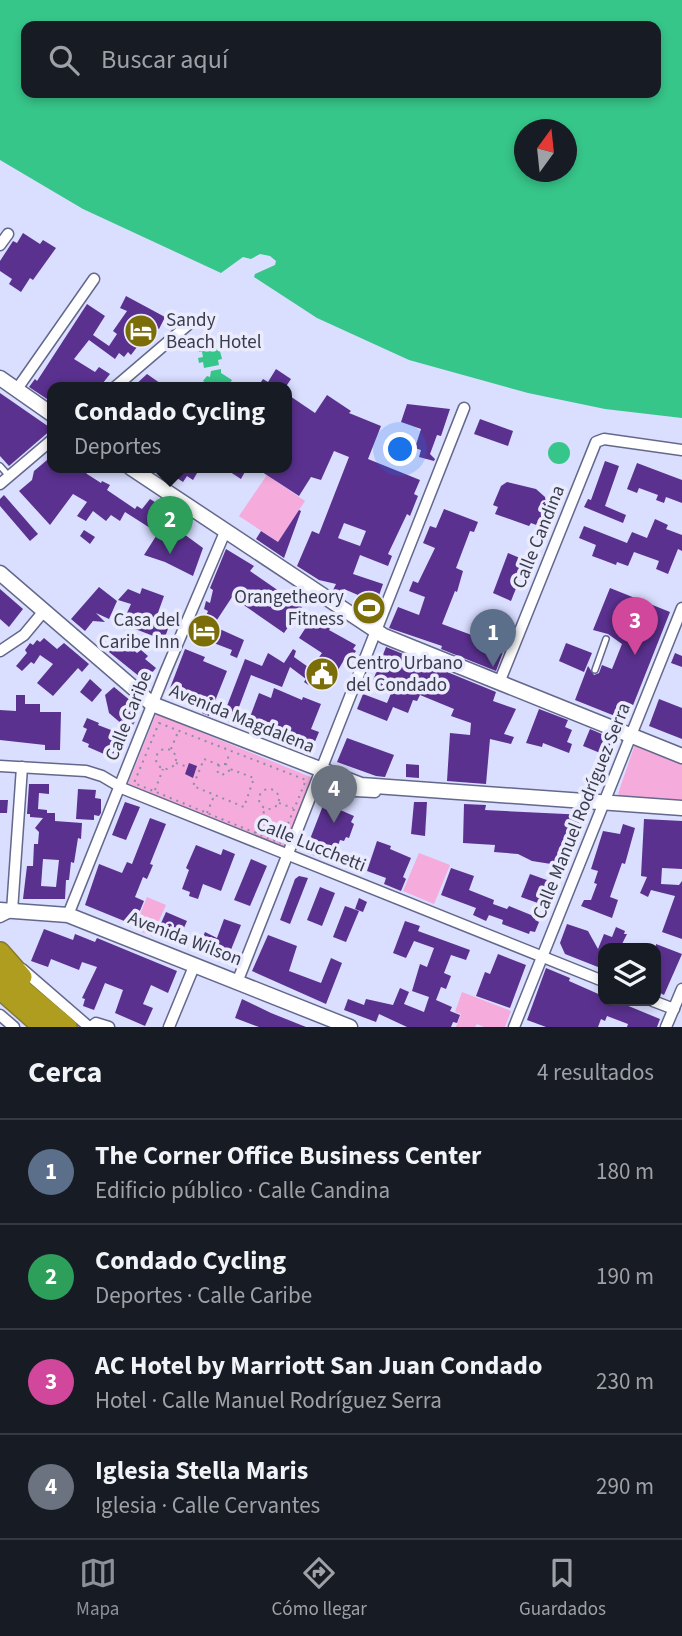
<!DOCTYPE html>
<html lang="es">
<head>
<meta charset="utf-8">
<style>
  body { margin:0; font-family:"Source Sans 3",sans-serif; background:#242831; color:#f1f3f6 }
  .controls { position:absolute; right:21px; bottom:21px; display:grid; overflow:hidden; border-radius:14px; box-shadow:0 4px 10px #0003 }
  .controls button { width:63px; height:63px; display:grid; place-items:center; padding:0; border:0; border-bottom:2px solid #363941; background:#171b24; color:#f1f3f6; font:35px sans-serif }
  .compass { position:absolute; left:514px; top:119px; width:63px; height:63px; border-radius:50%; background:#171b24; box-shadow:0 4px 10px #0003; rotate:15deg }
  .you { position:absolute; left:401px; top:450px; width:24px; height:24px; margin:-18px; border:5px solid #fff; border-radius:50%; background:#1a73e8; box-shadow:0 0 0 10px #1a73e833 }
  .badge { display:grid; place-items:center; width:46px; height:46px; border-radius:50%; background:#8c9099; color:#fff; font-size:23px; font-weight:700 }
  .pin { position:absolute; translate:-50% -58px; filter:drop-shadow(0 2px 4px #0008) }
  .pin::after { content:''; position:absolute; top:37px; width:24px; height:21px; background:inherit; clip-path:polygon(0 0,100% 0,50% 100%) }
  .popup { position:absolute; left:47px; top:382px; width:245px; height:91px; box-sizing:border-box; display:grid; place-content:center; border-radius:14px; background:#171b24; filter:drop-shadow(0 2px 5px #0005); font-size:23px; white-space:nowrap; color:#9ea1a6 }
  .popup b { font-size:26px; color:#f1f3f6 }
  .popup::after { content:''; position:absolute; left:50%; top:100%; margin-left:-14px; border:14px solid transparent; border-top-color:#171b24 }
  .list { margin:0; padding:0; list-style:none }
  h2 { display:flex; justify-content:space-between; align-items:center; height:91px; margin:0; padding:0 28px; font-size:30px }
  h2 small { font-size:23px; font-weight:400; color:#9ea1a6 }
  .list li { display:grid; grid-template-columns:46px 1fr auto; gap:21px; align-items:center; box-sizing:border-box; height:105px; padding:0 28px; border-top:2px solid #363941 }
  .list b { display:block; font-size:26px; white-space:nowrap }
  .list p { margin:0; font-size:23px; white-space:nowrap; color:#9ea1a6 }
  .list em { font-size:23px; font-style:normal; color:#9ea1a6 }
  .icon { flex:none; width:38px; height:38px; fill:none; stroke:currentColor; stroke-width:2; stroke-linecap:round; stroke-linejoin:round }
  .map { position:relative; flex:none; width:682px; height:1027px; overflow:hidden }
  .search { position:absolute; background:#171b24; box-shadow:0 4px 10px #0003; left:21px; right:21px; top:21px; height:77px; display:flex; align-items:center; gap:18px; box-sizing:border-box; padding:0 24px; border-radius:14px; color:#9ea1a6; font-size:26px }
  .sheet { height:511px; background:#171b24 }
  nav { display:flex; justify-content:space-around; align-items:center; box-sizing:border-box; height:98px; border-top:2px solid #363941; background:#171b24; font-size:19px; color:#9ea1a6 }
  nav a { display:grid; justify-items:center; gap:4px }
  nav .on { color:#8c9099 }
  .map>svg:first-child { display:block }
  .green { fill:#f5abdb }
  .water { fill:#37c68a; fill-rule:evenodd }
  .building { fill:#5b3190; fill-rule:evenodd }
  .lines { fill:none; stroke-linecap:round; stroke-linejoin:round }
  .service-casing { stroke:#64688c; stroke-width:8 }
  .minor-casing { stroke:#64688c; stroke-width:13 }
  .tertiary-casing { stroke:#64688c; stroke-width:17 }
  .motorway-casing { stroke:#867b2f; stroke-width:22 }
  .path { stroke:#8b8ea7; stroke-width:2; stroke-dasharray:2 5; stroke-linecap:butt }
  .service { stroke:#fff; stroke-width:5 }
  .minor { stroke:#fff; stroke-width:10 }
  .tertiary { stroke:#fff; stroke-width:14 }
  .motorway { stroke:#af9d20; stroke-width:19 }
  .labels { text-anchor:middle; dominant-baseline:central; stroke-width:7; stroke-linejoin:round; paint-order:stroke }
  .poi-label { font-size:19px; fill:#3a3c4c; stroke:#eaecfd; text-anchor:start }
  .street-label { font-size:19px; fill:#3a3c4c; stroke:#eaecfd }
</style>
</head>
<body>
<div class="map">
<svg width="682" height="1027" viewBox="0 0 682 1027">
  <rect width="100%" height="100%" fill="#dadeff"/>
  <g class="green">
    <polygon points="267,475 305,501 278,542 239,516"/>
    <polygon points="156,714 313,778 284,850 127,786"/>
    <polygon points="636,741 682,760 682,800 621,797 618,794"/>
    <polygon points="419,853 450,865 434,904 403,891"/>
    <polygon points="147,897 166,905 152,936 134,929"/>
    <polygon points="462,992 511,1011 505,1027 484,1027 477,1024 475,1027 456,1027 461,1014 455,1012"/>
  </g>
  <g class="water">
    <path d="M0,0H682V418L605,409L528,393L409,360L317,318L254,277L255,274L275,265L276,261L270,256L260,254L251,259L243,257L221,273L83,209L0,160ZM26,26H656V93H26ZM524,130H566V172H524Z"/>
    <polygon points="218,340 219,345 223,344 224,350 220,351 222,359 218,360 219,365 204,368 203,362 199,363 198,358 203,357 202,352 199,352 200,342 204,341 206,347 214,345 214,341"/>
    <polygon points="221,369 221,373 232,380 227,388 212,388 203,381 207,376 210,377 211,371"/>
    <circle cx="559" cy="453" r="11"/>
  </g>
  <g class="building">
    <polygon points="23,233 40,244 43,240 56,248 33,280 30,278 21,292 9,284 12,279 0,271 0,261 13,241 17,243"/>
    <polygon points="126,296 165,317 159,329 154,326 139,348 137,347 131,355 128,352 124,357 119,353 115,359 89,340 74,359 95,372 99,367 110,374 99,388 53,388 53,403 29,387 35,379 37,381 87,304 105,316 93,335 109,346 117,334 113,331 127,311 120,308"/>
    <polygon points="276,369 291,379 285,388 257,388 263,379 268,382"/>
    <polygon points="147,374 167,388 132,388"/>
    <polygon points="0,393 52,429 9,466 0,456"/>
    <path d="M287,394L315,413L327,395L351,411L349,413L381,426L368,459L420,480L414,494L418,496L410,516L407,514L388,554L392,556L388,566L360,555L353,574L383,584L372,615L355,605L358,595L344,589L342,594L333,590L336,584L319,580L297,566L312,531L319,534L349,457L334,451L321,480L311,477L299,496L256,468H287ZM344,523L366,531L360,546L338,538Z"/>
    <polygon points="407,404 450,409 441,436 437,435 430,454 435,459 434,461 419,457 421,450 415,448 421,429 401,422"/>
    <polygon points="480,419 513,431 508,446 474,434"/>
    <polygon points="53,455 53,468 83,468 87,474 101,483 102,481 110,485 107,490 135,509 137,506 142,509 150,499 184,520 177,529 203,548 193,576 165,562 144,555 158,533 125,512 120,521 111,515 106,521 93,511 86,521 77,516 87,502 73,494 50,525 19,491 32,480 34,471"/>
    <polygon points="605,461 619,466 605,506 626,515 623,523 584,507 588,499 591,500"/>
    <polygon points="637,463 682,480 682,503 666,497 664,503 656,500 658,495 639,488 637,493 627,489"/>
    <polygon points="162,468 200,468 193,480 187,476 183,482"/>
    <polygon points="224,468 247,468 241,479"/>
    <polygon points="507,482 536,489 545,497 546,504 558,509 551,525 542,520 539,526 531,523 529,526 495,514 498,507 493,505 501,486"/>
    <polygon points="4,495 38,534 30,541 0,506 0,499"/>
    <polygon points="444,509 478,522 474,532 470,531 456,568 463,571 457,592 455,591 442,624 485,640 486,637 506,644 496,671 441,649 442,646 389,628 398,607 419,615 425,597 409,591 413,581 418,583 435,548 423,543 430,526 436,528"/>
    <polygon points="299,510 301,511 284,558 256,539 261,531 278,542"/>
    <polygon points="655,519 668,525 666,529 682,535 682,551 678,549 668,574 656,569 659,561 634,552 628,566 617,562 616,565 603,560 592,556 596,545 579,538 584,526 627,543 632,532 647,538"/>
    <polygon points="84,530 95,537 90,544 80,536"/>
    <polygon points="226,549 254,566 250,571 302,607 284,633 232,597 213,626 244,640 237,658 230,655 232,650 198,637 208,611 204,609 206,601 210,603 213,590 210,588"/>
    <polygon points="508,553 527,561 511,601 493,593"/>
    <polygon points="99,587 117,601 109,619 96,613 105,622 93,621 85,631 71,619"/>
    <polygon points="142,588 164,596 155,621 169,626 164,640 122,624 131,604 118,600 128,589 140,594"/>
    <polygon points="610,588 670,612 628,718 625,720 575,700 588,666 594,675 599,673 602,665 612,669 622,644 608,634 593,630"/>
    <polygon points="0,589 23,609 9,627 0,619"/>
    <polygon points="316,612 334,623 329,630 356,645 353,649 356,651 348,663 344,660 329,685 320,679 313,688 304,682 306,679 290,667 282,687 251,675 233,723 222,719 245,659 262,666 268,653 284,663 293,649 296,651 294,657 311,669 322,653 299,638"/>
    <polygon points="44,638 57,649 64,643 89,664 82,672 78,668 53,696 37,683 53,664 40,655 34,664 31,662 22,671 16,666 27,653 25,650 30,643 33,645 37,640 40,642"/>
    <polygon points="121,638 137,653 141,650 148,656 145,659 156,668 145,681 109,652"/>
    <polygon points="566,643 592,653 584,672 559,661"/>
    <polygon points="386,647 496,692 493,701 516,709 504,734 514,737 511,744 490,739 486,784 447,781 450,733 470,735 471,723 451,716 454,709 420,695 417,701 413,700 408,713 393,707 387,721 357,709 363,694 387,703 392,691 372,683"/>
    <polygon points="185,649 205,657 203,661 227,671 209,716 202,713 203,709 167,696"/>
    <polygon points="675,653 682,656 682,667 671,663"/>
    <polygon points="90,679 102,690 92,702 80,692"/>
    <polygon points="114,687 137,706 138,715 130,731 109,713 105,695"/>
    <polygon points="274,688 302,700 303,697 321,704 311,729 319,732 311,751 247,725 259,693 271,698"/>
    <polygon points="16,695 25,695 25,704 40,704 40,712 61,712 60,750 45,750 45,745 0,740 0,710 16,711"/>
    <polygon points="659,699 682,708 682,739 649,726"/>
    <polygon points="539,709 568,720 565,727 572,730 567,742 572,744 569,753 543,743 542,747 526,743"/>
    <polygon points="87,718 99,723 98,725 124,735 116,753 104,754 88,747 89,744 82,741 87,729 83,727"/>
    <polygon points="590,729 616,740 610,757 583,746"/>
    <polygon points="347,738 394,755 385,777 376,776 337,762"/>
    <polygon points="189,763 197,766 193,778 185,774"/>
    <polygon points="406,764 419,765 419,778 406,777"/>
    <path d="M29,784H49V794L39,793L38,809L47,810V813H55V821L82,823L81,839L78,838L74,863L71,862L69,880H66L65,899H23L27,866H33L34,844H38L39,832L35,828L43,818L30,817V814H27ZM43,859L59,860L56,887L41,886Z"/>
    <polygon points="78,789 96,790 95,798 101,799 101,813 99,816 94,815 94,820 76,819"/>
    <polygon points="0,800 8,800 7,813 0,813"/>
    <polygon points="125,802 140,807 126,840 112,835"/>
    <polygon points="414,802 427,802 425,836 411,834"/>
    <polygon points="324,803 354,816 351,822 354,824 349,838 346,837 344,841 340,840 332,862 305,852"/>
    <polygon points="464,804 486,805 485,810 586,815 564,871 551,864 532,861 518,854 494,852 495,845 463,843"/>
    <polygon points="150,818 166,824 150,864 153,865 147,879 143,877 135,897 144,901 134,925 85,905 99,864 122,873 127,862 132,864"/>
    <polygon points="644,819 682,821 682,869 662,868 661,884 679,885 682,881 682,939 662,932 675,896 651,890 648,897 640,893 647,877 641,876"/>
    <polygon points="623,824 635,828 625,864 622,863 610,897 618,900 612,918 581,906 584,900 591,900 597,884 594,883 598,871 591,869 603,831 620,834"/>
    <polygon points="377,841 391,846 390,849 411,858 403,877 406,879 401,891 384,884 386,878 367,871"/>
    <polygon points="196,845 221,855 223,849 235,854 221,891 203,884 198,899 189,896 190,892 182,889 189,870 186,868"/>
    <polygon points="251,859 267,866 250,906 234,900"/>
    <polygon points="451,868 474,876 469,890 494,900 493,904 507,909 509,906 536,917 535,920 539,922 535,932 530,931 529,934 502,924 503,920 489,915 486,921 473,915 476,908 441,895"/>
    <polygon points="530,874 558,884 549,907 521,897"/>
    <polygon points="299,876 308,878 290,924 280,920 295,879"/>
    <polygon points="320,887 335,893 322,926 307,920"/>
    <polygon points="359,898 367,902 363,912 355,909"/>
    <polygon points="345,906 359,911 346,942 333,937"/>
    <polygon points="166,912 187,921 179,939 158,930"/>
    <polygon points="224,919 241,925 226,962 209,954 213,943 202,939 205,932 217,938"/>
    <polygon points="405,921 420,926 418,931 470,950 466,960 451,955 444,973 451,976 446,989 441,987 436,1000 452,1007 450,1011 460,1015 457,1023 453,1022 451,1027 407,1027 379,1014 376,1022 344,1010 348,999 364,1005 366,999 393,1005 400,988 409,992 404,1004 424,1012 429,997 412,991 420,964 427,967 434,948 414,941 406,958 393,953"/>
    <polygon points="567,924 588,931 598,949 604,934 612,937 616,927 625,931 624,934 627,934 620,948 603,948 603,969 565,954 560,943"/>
    <polygon points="44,929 73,940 75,934 95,942 97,938 177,971 168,993 151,985 143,1004 153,1008 145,1026 115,1013 123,990 105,983 94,1010 83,1006 85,999 82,998 97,967 82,962 79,970 51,959 48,967 31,961"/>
    <polygon points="268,935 297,946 289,971 321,983 331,958 342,963 326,1004 252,971"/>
    <polygon points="656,944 682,954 664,995 656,991"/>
    <polygon points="498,954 526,965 510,1008 476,996 485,972 490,974"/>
    <polygon points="546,968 570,978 569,981 603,996 603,1001 622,1001 627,1003 626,1005 660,1019 657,1027 627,1027 628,1024 607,1016 605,1021 601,1019 598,1027 546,1027 527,1020"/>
    <polygon points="242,999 271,1013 306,1027 259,1027 235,1018"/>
  </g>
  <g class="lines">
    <defs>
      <g id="service">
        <polyline points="0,466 9,476"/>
        <polyline points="595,670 606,639"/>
      </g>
      <g id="minor">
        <polyline points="0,245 8,234"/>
        <polyline points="114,388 190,323"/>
        <polyline points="17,389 94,279"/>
        <polyline points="0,484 53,439"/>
        <polyline points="0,651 24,635 44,611"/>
        <polyline points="499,683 596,442 604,439 682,450"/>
        <polyline points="0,766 86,771 102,776 124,789 603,981"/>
        <polyline points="315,789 375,792"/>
        <polyline points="68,915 165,673 225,532"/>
        <polyline points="0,917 12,911 22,767"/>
        <polyline points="22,969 89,1027"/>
        <polyline points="238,980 464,408"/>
        <polyline points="653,1001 674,1009"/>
        <polyline points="0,1015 14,1027"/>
        <polyline points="91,1027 96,1023 109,1027"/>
        <polyline points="169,1027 195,964"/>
        <polyline points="514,1027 682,608"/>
        <polyline points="666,1027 682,989"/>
      </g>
      <g id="tertiary">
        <polyline points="0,378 53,415"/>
        <polyline points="131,468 384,636 682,756"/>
        <polyline points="0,573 152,704 361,785 682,808"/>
        <polyline points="0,910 68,915 350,1027"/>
      </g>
      <g id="motorway">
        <polyline points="0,952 22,977"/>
        <polyline points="0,971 67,1027"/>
        <polyline points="0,989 43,1027"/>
      </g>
    </defs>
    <use href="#service" class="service-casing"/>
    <use href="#minor" class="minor-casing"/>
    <use href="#tertiary" class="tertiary-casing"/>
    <use href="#motorway" class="motorway-casing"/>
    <g class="path">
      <polygon points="159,723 306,780 280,843 134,783"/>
      <polyline points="171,749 178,732"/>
      <circle cx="166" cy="759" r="10"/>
      <polyline points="176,763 188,767"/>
      <polyline points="226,764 220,764 217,768 218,773 222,775 229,771 226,764 230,752"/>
      <polyline points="219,765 204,759 193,786 244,807 254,778 230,769"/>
      <circle cx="269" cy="799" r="10"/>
      <polyline points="155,790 163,769"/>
      <polyline points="279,803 293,808"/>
      <polyline points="207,813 214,796"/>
      <polyline points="256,833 265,809"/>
    </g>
    <use href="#service" class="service"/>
    <use href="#minor" class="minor"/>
    <use href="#tertiary" class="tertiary"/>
    <use href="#motorway" class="motorway"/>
  </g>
  <defs>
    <symbol id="hotel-disc" viewBox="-11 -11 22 22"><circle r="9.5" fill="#7b6d08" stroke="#eaecfd"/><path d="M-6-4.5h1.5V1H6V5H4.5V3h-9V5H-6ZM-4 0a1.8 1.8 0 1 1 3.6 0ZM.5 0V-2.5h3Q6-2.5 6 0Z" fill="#fff"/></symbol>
    <symbol id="stadium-disc" viewBox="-11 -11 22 22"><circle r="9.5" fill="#7b6d08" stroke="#eaecfd"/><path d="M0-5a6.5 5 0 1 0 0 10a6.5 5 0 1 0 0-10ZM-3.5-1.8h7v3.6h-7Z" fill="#fff"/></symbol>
    <symbol id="civic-disc" viewBox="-11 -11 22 22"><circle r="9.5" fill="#7b6d08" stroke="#eaecfd"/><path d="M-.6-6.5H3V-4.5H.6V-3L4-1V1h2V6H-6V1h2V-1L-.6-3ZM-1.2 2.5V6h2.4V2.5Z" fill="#fff"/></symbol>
  </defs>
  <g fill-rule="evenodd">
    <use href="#hotel-disc" x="122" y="312" width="38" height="38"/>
    <use href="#stadium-disc" x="350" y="589" width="38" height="38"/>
    <use href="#hotel-disc" x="185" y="612" width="38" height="38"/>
    <use href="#civic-disc" x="303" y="655" width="38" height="38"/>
  </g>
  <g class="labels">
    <g class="poi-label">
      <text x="166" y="320">Sandy<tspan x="166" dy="22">Beach Hotel</tspan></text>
      <text x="344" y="597" text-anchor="end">Orangetheory<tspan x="344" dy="22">Fitness</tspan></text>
      <text x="180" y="620" text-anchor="end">Casa del<tspan x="180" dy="22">Caribe Inn</tspan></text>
      <text x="346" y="663">Centro Urbano<tspan x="346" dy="22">del Condado</tspan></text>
    </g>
    <g class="street-label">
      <text transform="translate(539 537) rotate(-68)">Calle Candina</text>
      <text transform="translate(129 716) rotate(-68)">Calle Caribe</text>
      <text transform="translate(242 719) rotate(22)">Avenida Magdalena</text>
      <text transform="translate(582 811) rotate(-68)">Calle Manuel Rodríguez Serra</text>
      <text transform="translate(311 845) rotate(22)">Calle Lucchetti</text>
      <text transform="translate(185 939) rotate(21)">Avenida Wilson</text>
    </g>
  </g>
</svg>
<div class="controls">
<button><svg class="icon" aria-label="layers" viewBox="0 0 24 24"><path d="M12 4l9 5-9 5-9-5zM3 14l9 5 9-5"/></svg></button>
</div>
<svg class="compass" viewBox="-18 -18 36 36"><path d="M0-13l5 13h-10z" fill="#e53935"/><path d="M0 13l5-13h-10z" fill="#9ea1a6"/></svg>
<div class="you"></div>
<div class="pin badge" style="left:493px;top:667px;background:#5c6f8a">1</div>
<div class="pin badge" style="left:170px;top:554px;background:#2e9e5b">2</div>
<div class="popup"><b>Condado Cycling</b>Deportes</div>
<div class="pin badge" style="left:635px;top:655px;background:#d1479c">3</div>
<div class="pin badge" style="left:334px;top:823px;background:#6b7280">4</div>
<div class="search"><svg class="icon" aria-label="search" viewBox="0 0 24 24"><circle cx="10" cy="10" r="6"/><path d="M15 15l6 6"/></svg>Buscar aquí</div>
</div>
<section class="sheet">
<h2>Cerca<small>4 resultados</small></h2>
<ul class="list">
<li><span class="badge" style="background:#5c6f8a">1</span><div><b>The Corner Office Business Center</b><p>Edificio público · Calle Candina</p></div><em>180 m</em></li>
<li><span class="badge" style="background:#2e9e5b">2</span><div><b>Condado Cycling</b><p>Deportes · Calle Caribe</p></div><em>190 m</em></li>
<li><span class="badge" style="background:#d1479c">3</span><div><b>AC Hotel by Marriott San Juan Condado</b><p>Hotel · Calle Manuel Rodríguez Serra</p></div><em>230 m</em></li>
<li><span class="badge" style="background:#6b7280">4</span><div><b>Iglesia Stella Maris</b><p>Iglesia · Calle Cervantes</p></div><em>290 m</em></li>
</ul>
</section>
<nav>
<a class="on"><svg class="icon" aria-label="map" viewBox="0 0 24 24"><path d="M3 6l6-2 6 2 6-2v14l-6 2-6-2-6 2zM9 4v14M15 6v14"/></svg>Mapa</a>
<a><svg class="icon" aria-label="directions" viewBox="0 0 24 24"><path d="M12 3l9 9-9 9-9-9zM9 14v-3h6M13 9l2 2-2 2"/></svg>Cómo llegar</a>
<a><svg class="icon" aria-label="saved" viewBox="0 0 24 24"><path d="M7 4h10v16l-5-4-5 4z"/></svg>Guardados</a>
</nav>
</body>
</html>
